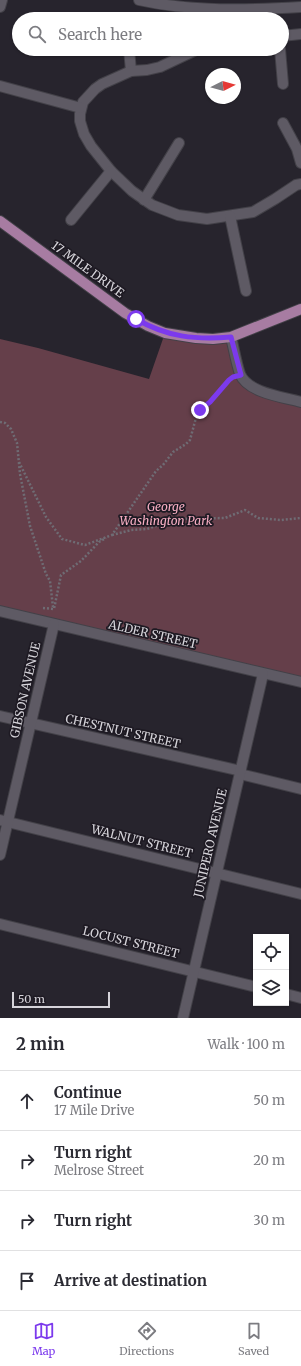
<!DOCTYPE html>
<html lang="en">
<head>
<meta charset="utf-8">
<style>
  body { margin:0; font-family:Merriweather,serif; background:#f2f2f3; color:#2b2b33 }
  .controls { position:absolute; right:12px; bottom:12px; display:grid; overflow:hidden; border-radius:0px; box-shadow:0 1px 3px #0004 }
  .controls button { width:36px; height:36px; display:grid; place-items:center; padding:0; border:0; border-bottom:1px solid #e1e1e2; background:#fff; color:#2b2b33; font:20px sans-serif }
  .compass { position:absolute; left:205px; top:68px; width:36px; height:36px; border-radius:50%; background:#fff; box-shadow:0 1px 3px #0004; rotate:84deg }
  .scale { position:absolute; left:12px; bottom:10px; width:98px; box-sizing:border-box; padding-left:4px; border:2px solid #d6d4da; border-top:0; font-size:11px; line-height:14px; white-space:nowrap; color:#d6d4da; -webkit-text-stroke:3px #1e1a23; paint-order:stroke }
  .stop { position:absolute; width:12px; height:12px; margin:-9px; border:3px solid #7c3aed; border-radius:50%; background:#fff }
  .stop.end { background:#7c3aed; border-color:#fff; box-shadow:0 1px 4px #0008 }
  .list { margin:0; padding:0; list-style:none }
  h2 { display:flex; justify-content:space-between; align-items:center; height:52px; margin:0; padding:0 16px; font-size:17px }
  h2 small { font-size:13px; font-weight:400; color:#7c7c81 }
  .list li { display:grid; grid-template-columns:26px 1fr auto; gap:12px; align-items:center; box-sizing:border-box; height:60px; padding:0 16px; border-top:1px solid #e1e1e2 }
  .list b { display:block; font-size:15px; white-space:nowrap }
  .list p { margin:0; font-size:13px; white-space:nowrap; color:#7c7c81 }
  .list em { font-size:13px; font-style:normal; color:#7c7c81 }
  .icon { flex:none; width:22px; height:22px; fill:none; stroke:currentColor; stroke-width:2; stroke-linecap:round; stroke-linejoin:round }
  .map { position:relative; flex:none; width:301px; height:1018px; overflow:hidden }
  .search { position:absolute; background:#fff; box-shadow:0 1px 3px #0004; left:12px; right:12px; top:12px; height:44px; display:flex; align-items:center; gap:10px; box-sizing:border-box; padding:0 14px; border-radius:22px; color:#7c7c81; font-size:15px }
  .sheet { height:292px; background:#fff }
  nav { display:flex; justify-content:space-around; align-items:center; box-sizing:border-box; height:56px; border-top:1px solid #e1e1e2; background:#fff; font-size:11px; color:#7c7c81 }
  nav a { display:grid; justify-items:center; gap:2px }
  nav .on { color:#7c3aed }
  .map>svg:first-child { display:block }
  .park { fill:#653f4a }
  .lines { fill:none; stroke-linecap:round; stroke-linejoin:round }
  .minor-casing { stroke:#434148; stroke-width:12 }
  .major-casing { stroke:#434148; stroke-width:12 }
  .path { stroke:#6f6c74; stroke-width:2.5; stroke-dasharray:2 2; stroke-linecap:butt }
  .minor { stroke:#5e5a64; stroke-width:10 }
  .major { stroke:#a77ca2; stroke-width:10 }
  .route { stroke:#7c3aed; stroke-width:5 }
  .labels { text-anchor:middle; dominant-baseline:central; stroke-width:3.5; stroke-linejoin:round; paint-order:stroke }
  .street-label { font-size:12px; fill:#d6d4da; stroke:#1e1a23 }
  .park-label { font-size:12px; font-style:italic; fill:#f7aec3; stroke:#1e1a23 }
</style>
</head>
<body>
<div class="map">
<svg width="301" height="1018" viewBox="0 0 301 1018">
  <rect width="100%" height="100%" fill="#27242d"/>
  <polygon class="park" points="165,333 231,337 246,382 301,402 301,682 0,611 0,339 38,348 149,379"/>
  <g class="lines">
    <defs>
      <g id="minor">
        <path d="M139,0C192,12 248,10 301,7"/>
        <polyline points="0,7 2,0"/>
        <polyline points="282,36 301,34"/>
        <polyline points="129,49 131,71"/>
        <polyline points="198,49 160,67 147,70 131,71 102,84 95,89 83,102 80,114 80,121 84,134 91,146 111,171 132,191 152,205 178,215 207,219 253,212 275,199 296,185 301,184"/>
        <polyline points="280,49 283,84"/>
        <polyline points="0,86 81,108"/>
        <polyline points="283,123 297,149 301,163"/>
        <polyline points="144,200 179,143"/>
        <polyline points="230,216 246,291"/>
        <polyline points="71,220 111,171"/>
        <path d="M231,337C234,349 236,362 240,374C248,393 283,397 301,402"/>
        <polyline points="0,611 301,682"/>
        <polyline points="0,716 241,771"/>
        <polyline points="240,774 301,789"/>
        <polyline points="0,820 301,894"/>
        <polyline points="0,855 54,624"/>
        <polyline points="0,924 256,987"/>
        <polyline points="286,994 301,998"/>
        <polyline points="183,1018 263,674"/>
      </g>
      <polyline id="major" points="0,221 125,313 148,326 165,333 196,338 213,339 231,337 301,309"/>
    </defs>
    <use href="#minor" class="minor-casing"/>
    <use href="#major" class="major-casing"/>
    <g class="path">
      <polyline points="0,422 5,423 11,429 17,443 20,474 30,526 46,574 50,581 53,607"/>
      <polyline points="19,462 46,517 62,539 85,545 112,535 156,471 163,465 173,452 186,444 190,440 197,414 210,402 231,379"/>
      <polyline points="112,535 131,530 147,529 177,519 225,518 245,510 258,518 281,520 301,518"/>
      <polyline points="43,608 54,609 61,575 81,561 99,542 106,538"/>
    </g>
    <use href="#minor" class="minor"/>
    <use href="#major" class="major"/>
  </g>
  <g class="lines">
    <path class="route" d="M136,319C167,337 195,340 231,337L241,375L233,377L229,380L210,402L200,410"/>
  </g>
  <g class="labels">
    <g class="street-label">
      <text transform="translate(88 269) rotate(36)">17 MILE DRIVE</text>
      <text transform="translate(153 634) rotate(13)">ALDER STREET</text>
      <text transform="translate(25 690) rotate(-77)">GIBSON AVENUE</text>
      <text transform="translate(123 731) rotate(13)">CHESTNUT STREET</text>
      <text transform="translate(142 841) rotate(14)">WALNUT STREET</text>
      <text transform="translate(210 843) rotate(-77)">JUNIPERO AVENUE</text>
      <text transform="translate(131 942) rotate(14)">LOCUST STREET</text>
    </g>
    <g class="park-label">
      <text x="166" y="506">George<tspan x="166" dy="14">Washington Park</tspan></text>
    </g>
  </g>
</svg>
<div class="controls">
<button><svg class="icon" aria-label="locate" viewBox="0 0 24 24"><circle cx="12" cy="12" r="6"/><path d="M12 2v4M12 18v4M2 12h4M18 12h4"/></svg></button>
<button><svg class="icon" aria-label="layers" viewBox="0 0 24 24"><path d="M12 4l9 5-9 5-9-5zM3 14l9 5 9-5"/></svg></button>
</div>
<svg class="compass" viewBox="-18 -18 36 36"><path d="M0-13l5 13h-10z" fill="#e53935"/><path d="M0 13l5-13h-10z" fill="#7c7c81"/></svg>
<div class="scale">50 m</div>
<div class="stop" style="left:136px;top:319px"></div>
<div class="stop end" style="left:200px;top:410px"></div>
<div class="search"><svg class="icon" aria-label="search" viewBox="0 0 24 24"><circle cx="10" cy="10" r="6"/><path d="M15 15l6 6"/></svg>Search here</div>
</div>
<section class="sheet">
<h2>2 min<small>Walk · 100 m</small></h2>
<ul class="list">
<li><svg class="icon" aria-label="ahead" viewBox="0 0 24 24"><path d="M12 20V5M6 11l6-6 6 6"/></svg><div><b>Continue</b><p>17 Mile Drive</p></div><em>50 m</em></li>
<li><svg class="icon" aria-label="right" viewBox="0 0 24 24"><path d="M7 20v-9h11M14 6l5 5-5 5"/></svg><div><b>Turn right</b><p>Melrose Street</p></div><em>20 m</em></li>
<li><svg class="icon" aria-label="right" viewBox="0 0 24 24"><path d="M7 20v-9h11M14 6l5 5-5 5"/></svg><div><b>Turn right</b></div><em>30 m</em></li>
<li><svg class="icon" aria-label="arrive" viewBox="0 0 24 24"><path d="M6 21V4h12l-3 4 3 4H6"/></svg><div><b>Arrive at destination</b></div></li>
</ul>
</section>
<nav>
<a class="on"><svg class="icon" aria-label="map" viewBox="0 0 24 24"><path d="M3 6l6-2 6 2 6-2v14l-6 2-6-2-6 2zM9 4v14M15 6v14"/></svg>Map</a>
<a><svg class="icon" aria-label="directions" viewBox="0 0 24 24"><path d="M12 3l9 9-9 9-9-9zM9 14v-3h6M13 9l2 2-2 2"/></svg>Directions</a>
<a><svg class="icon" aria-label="saved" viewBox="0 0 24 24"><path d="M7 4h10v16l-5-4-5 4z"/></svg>Saved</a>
</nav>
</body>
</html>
